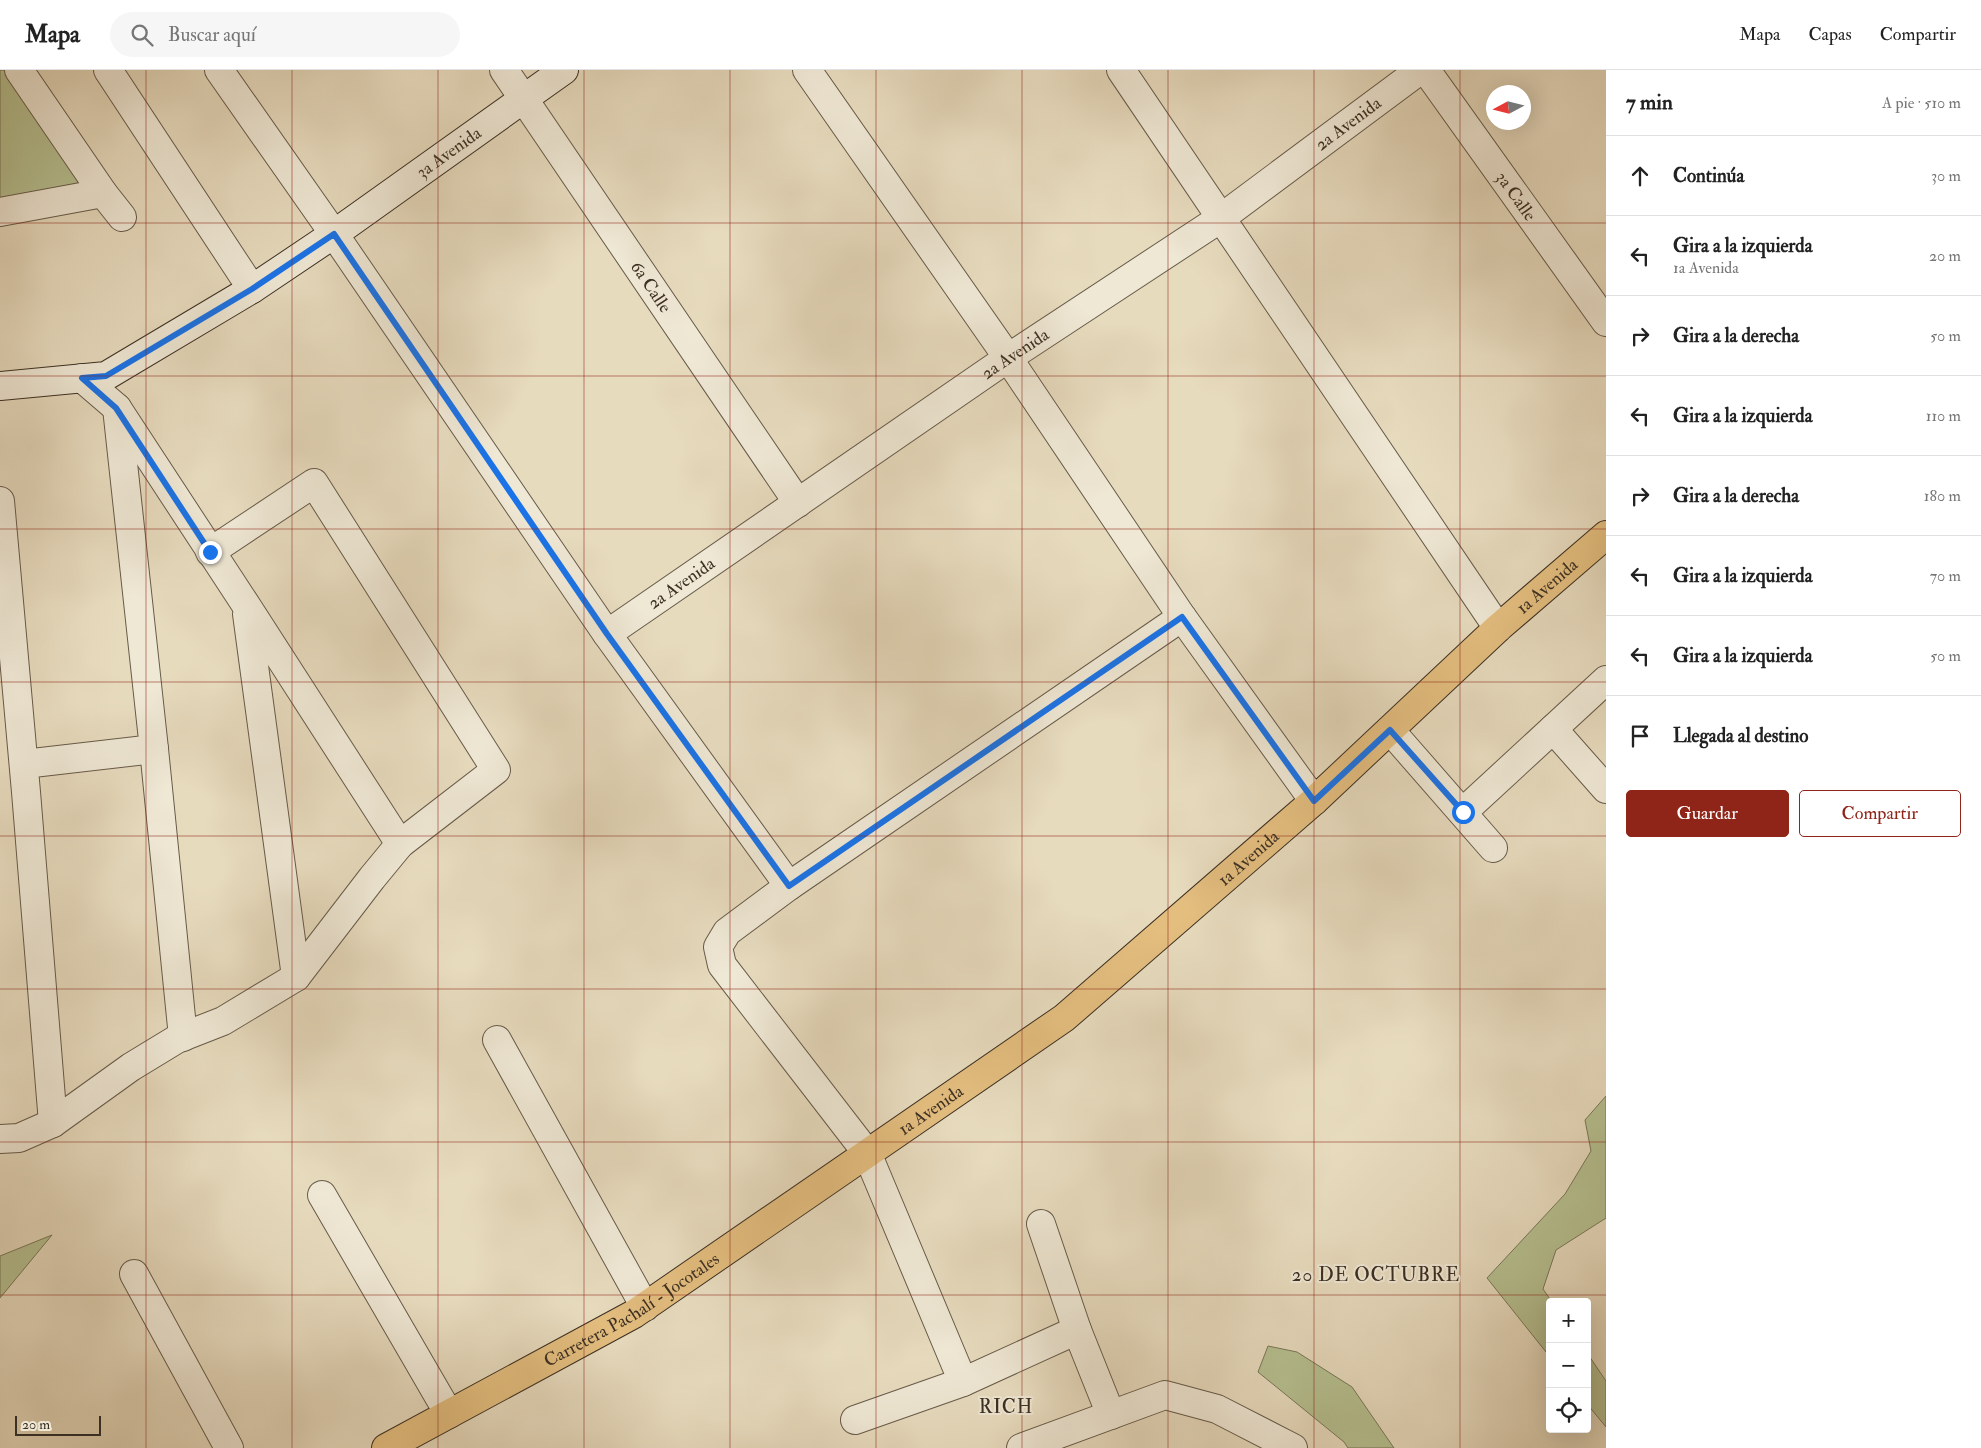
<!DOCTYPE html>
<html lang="es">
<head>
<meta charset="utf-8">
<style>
  body { margin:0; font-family:"IM FELL Double Pica",serif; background:#f6f6f6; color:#222 }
  .controls { position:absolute; right:15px; bottom:15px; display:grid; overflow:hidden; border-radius:5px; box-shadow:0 5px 20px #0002 }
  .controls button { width:45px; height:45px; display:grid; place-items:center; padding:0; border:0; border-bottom:1px solid #e0e0e0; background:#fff; color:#222; font:25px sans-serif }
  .compass { position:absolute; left:1486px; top:15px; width:45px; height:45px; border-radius:50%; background:#fff; box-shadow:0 5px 20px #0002; rotate:263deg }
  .scale { position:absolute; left:15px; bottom:12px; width:86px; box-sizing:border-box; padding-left:5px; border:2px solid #3c3023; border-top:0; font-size:14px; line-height:18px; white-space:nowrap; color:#3c3023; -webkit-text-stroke:4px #efe8d5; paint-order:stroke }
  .stop { position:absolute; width:15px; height:15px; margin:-11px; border:4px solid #1a73e8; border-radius:50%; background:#fff }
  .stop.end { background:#1a73e8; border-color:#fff; box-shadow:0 1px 5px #0008 }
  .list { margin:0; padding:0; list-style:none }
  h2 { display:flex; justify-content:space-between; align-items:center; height:65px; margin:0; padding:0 20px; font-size:21px }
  h2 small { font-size:16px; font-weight:400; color:#767676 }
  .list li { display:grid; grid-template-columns:32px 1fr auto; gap:15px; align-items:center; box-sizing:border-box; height:80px; padding:0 20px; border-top:1px solid #e0e0e0 }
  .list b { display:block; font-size:19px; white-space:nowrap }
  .list p { margin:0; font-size:16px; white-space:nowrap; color:#767676 }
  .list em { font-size:16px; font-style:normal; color:#767676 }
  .actions { display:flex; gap:10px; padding:15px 20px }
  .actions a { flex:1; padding:11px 0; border:1px solid #8f2418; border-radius:5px; text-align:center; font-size:18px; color:#8f2418 }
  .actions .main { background:#8f2418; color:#fff }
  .icon { flex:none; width:28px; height:28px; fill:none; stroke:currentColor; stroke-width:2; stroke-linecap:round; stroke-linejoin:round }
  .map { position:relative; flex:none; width:1606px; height:1378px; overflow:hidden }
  header { display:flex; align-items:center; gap:30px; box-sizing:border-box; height:70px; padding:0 25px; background:#fff; border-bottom:1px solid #e0e0e0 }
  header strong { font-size:24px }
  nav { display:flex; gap:28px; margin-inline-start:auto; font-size:18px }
  .search { width:350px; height:45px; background:#f6f6f6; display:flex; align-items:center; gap:12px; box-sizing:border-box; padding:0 18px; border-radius:28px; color:#767676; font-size:19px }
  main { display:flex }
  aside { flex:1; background:#fff }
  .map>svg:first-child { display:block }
  .green { fill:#b6c091; stroke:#79785a }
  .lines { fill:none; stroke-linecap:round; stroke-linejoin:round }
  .street-casing { stroke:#675b4a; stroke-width:30 }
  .secondary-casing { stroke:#3c3023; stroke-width:30 }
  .primary-casing { stroke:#3c3023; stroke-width:30 }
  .street { stroke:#efe8d5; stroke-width:28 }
  .secondary { stroke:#efe8d5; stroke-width:28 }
  .primary { stroke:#e4be7f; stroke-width:28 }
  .route { stroke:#1a73e8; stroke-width:6 }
  .grid { fill:none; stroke:#8f2418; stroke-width:1; stroke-opacity:0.55 }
  .labels { text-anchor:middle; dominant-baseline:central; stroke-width:4; stroke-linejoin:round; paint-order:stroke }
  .street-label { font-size:18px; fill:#3c3023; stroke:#efe8d5 }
  .neighbourhood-label { font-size:19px; letter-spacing:1px; fill:#3c3023; stroke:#efe8d5 }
</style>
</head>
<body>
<header>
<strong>Mapa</strong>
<div class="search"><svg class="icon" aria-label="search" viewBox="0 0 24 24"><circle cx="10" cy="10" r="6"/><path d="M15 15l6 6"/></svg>Buscar aquí</div>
<nav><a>Mapa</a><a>Capas</a><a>Compartir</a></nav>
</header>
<main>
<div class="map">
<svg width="1606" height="1378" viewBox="0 0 1606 1378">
  <rect width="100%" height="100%" fill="#e7dbbe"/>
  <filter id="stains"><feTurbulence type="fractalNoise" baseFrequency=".004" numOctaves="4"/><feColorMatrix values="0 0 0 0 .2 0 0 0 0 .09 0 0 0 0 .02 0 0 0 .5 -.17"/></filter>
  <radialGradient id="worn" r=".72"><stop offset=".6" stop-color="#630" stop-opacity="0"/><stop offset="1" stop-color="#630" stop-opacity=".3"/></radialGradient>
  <g class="green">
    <polygon points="0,0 19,0 103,123 0,142"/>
    <polygon points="1606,1026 1606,1148 1556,1180 1543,1219 1552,1232 1550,1232 1550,1287 1487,1208 1565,1124 1591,1081 1585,1050"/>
    <polygon points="52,1165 0,1228 0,1186"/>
    <polygon points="1268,1276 1297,1282 1352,1317 1394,1378 1348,1378 1344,1372 1258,1302"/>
    <polygon points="1587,1283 1606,1311 1606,1357 1587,1334"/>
  </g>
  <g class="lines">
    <defs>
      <g id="street">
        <polyline points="19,0 103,123 122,147"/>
        <polyline points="108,0 252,219"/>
        <polyline points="219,0 334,164 607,564 789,816"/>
        <path id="s1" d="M504,0L798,433"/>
        <polyline points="807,0 1008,288 1182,547 1314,731"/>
        <polyline points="1121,0 1498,558"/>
        <path id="s2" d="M1426,0L1606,252"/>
        <polyline points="0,142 103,123"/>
        <polyline points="82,308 117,338 246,535 400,774"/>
        <polyline points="117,338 154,679 183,967"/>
        <polyline points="0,431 26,722 53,1053"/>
        <polyline points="247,544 296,907"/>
        <path id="s3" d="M607,564L1008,288L1221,148L1420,0"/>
        <polyline points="1553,659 1606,719"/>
        <polyline points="1390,660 1493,778"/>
        <polyline points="24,694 154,679"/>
        <polyline points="1463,742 1606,610"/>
        <polyline points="497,970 645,1237"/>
        <polyline points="0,1069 19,1068 53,1053 131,997 177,969 223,951 296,907 372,808 400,774 496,700 314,413 210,482"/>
        <polyline points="322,1125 449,1344"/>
        <polyline points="1041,1154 1077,1260 1111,1345"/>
        <polyline points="134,1204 229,1378"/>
        <polyline points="963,1312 867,1083 722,895 718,877 727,862 789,816 1182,547"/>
        <polyline points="855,1350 963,1312 1077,1260"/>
        <polyline points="1021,1378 1165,1325 1217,1339 1293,1378"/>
      </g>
      <g id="secondary">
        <path id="s4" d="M0,316L106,306L252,219L334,164L564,0"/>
      </g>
      <g id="primary">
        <path id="s5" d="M386,1378L634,1244L1064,948L1314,731L1498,558L1606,465"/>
      </g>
    </defs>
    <use href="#street" class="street-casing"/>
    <use href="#secondary" class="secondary-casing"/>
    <use href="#primary" class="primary-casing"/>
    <use href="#street" class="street"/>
    <use href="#secondary" class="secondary"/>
    <use href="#primary" class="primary"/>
  </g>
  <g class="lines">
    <polyline class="route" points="210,482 116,338 82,308 106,306 252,219 334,164 607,564 789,816 1182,547 1314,731 1390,660 1463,742"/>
  </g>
  <path class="grid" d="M146,0V1378M292,0V1378M438,0V1378M584,0V1378M730,0V1378M876,0V1378M1022,0V1378M1168,0V1378M1314,0V1378M1460,0V1378M0,153H1606M0,306H1606M0,459H1606M0,612H1606M0,766H1606M0,919H1606M0,1072H1606M0,1225H1606"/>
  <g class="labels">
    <g class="street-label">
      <text stroke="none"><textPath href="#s3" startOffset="900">2a Avenida</textPath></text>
      <text stroke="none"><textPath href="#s4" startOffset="516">3a Avenida</textPath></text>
      <text stroke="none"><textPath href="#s2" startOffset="155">3a Calle</textPath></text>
      <text stroke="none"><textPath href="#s1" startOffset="262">6a Calle</textPath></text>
      <text stroke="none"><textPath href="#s3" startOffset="495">2a Avenida</textPath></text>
      <text stroke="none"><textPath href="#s3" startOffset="90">2a Avenida</textPath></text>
      <text stroke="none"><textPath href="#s5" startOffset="1452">1a Avenida</textPath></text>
      <text stroke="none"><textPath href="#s5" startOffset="1048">1a Avenida</textPath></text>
      <text stroke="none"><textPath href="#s5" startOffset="642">1a Avenida</textPath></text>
      <text stroke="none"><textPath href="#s5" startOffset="282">Carretera Pachalí - Jocotales</textPath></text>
    </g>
    <g class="neighbourhood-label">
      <text x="1376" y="1205">20 DE OCTUBRE</text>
      <text x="1006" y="1337">RICH</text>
    </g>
  </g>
  <rect width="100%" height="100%" filter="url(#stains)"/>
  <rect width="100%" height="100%" fill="url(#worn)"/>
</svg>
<div class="controls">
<button>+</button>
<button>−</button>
<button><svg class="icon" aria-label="locate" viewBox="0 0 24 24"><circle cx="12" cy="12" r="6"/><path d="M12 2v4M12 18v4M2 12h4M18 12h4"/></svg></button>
</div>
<svg class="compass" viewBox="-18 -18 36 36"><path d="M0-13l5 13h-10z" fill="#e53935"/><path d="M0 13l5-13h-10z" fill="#767676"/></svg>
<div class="scale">20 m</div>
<div class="stop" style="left:1463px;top:742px"></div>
<div class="stop end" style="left:210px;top:482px"></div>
</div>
<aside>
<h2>7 min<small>A pie · 510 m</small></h2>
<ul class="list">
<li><svg class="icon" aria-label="ahead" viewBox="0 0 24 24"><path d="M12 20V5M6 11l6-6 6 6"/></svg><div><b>Continúa</b></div><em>30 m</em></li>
<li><svg class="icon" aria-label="left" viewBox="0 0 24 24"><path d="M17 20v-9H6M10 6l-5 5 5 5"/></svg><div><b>Gira a la izquierda</b><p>1a Avenida</p></div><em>20 m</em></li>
<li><svg class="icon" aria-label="right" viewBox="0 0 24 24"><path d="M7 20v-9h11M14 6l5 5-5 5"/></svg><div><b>Gira a la derecha</b></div><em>50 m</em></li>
<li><svg class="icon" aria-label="left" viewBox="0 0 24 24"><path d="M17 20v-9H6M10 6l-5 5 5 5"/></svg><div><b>Gira a la izquierda</b></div><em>110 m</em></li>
<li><svg class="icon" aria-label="right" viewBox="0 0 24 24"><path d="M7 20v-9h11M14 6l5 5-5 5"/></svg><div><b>Gira a la derecha</b></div><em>180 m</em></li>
<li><svg class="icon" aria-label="left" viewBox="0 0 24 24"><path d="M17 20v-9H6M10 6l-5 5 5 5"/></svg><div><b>Gira a la izquierda</b></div><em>70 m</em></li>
<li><svg class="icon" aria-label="left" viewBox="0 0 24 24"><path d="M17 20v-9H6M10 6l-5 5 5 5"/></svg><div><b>Gira a la izquierda</b></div><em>50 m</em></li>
<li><svg class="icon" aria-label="arrive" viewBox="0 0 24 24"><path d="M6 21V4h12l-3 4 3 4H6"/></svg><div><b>Llegada al destino</b></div></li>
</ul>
<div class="actions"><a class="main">Guardar</a><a>Compartir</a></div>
</aside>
</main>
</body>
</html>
